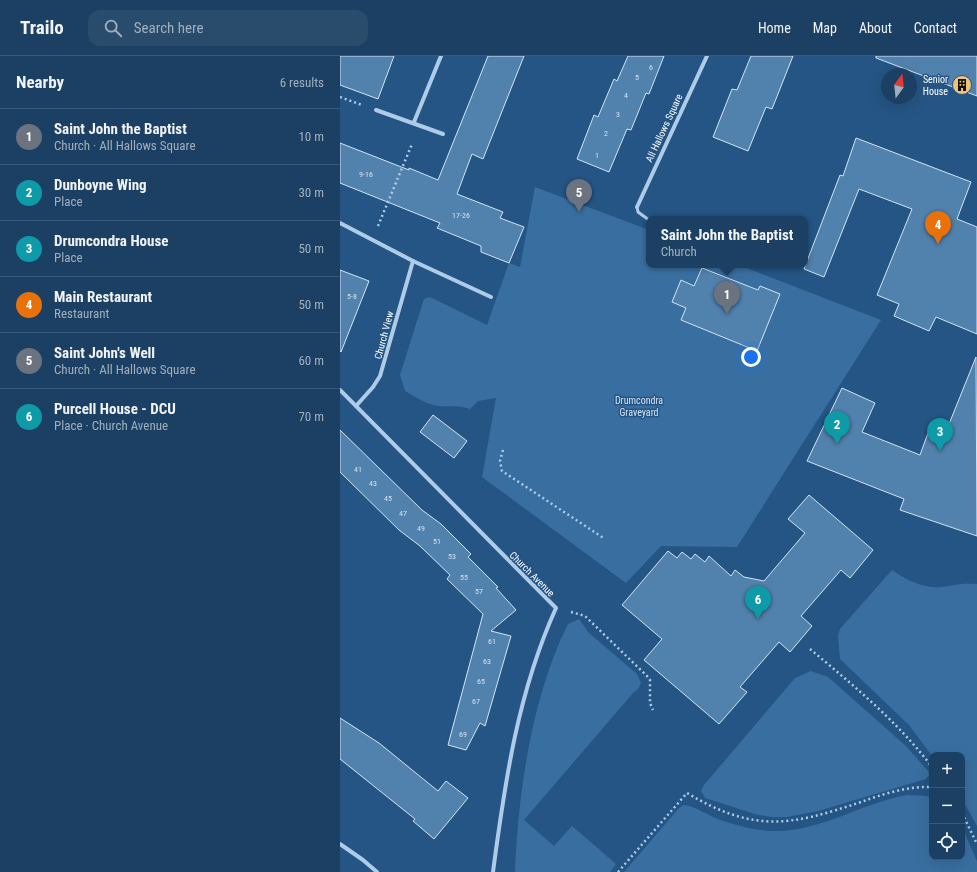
<!DOCTYPE html>
<html lang="en">
<head>
<meta charset="utf-8">
<style>
  body { margin:0; font-family:"Roboto Condensed",sans-serif; background:#294b6c; color:#f1f3f6 }
  .controls { position:absolute; right:12px; bottom:12px; display:grid; overflow:hidden; border-radius:8px; box-shadow:0 4px 16px #0002 }
  .controls button { width:36px; height:36px; display:grid; place-items:center; padding:0; border:0; border-bottom:1px solid #3a5978; background:#1c4063; color:#f1f3f6; font:20px sans-serif }
  .compass { position:absolute; left:541px; top:12px; width:36px; height:36px; border-radius:50%; background:#1c4063; box-shadow:0 4px 16px #0002; rotate:15deg }
  .you { position:absolute; left:411px; top:301px; width:14px; height:14px; margin:-10px; border:3px solid #fff; border-radius:50%; background:#1a73e8; box-shadow:0 0 0 6px #1a73e833 }
  .badge { display:grid; place-items:center; width:26px; height:26px; border-radius:50%; background:#f1c472; color:#fff; font-size:13px; font-weight:700 }
  .pin { position:absolute; translate:-50% -33px; filter:drop-shadow(0 1px 2px #0008) }
  .pin::after { content:''; position:absolute; top:21px; width:14px; height:12px; background:inherit; clip-path:polygon(0 0,100% 0,50% 100%) }
  .popup { position:absolute; left:306px; top:160px; width:162px; height:52px; box-sizing:border-box; display:grid; place-content:center; border-radius:8px; background:#1c4063; filter:drop-shadow(0 1px 3px #0005); font-size:13px; white-space:nowrap; color:#a0afbe }
  .popup b { font-size:15px; color:#f1f3f6 }
  .popup::after { content:''; position:absolute; left:50%; top:100%; margin-left:-8px; border:8px solid transparent; border-top-color:#1c4063 }
  .list { margin:0; padding:0; list-style:none }
  h2 { display:flex; justify-content:space-between; align-items:center; height:52px; margin:0; padding:0 16px; font-size:17px }
  h2 small { font-size:13px; font-weight:400; color:#a0afbe }
  .list li { display:grid; grid-template-columns:26px 1fr auto; gap:12px; align-items:center; box-sizing:border-box; height:56px; padding:0 16px; border-top:1px solid #3a5978 }
  .list b { display:block; font-size:15px; white-space:nowrap }
  .list p { margin:0; font-size:13px; white-space:nowrap; color:#a0afbe }
  .list em { font-size:13px; font-style:normal; color:#a0afbe }
  .icon { flex:none; width:22px; height:22px; fill:none; stroke:currentColor; stroke-width:2; stroke-linecap:round; stroke-linejoin:round }
  .map { position:relative; flex:none; width:637px; height:816px; overflow:hidden }
  header { display:flex; align-items:center; gap:24px; box-sizing:border-box; height:56px; padding:0 20px; background:#1c4063; border-bottom:1px solid #3a5978 }
  header strong { font-size:19px }
  nav { display:flex; gap:22px; margin-inline-start:auto; font-size:14px }
  .search { width:280px; height:36px; background:#294b6c; display:flex; align-items:center; gap:10px; box-sizing:border-box; padding:0 14px; border-radius:12px; color:#a0afbe; font-size:15px }
  main { display:flex }
  aside { flex:1; background:#1c4063 }
  .map>svg:first-child { display:block }
  .green { fill:#396fa0 }
  .building { fill:#5181ad; stroke:#d2e5f6 }
  .lines { fill:none; stroke-linecap:round; stroke-linejoin:round }
  .path { stroke:#aecce8; stroke-width:2.5; stroke-dasharray:2 3; stroke-linecap:butt }
  .lane { stroke:#aecce8; stroke-width:3 }
  .street { stroke:#aecce8; stroke-width:4 }
  .labels { text-anchor:middle; dominant-baseline:central; stroke-width:3; stroke-linejoin:round; paint-order:stroke }
  .number-label { font-size:8px; fill:#d4e0ea }
  .poi-label { font-size:10px; fill:#fff; stroke:#255584; text-anchor:end }
  .street-label { font-size:10px; fill:#fff; stroke:#255584 }
  .park-label { font-size:10px; fill:#d2e5f6; stroke:#255584 }
</style>
</head>
<body>
<header>
<strong>Trailo</strong>
<div class="search"><svg class="icon" aria-label="search" viewBox="0 0 24 24"><circle cx="10" cy="10" r="6"/><path d="M15 15l6 6"/></svg>Search here</div>
<nav><a>Home</a><a>Map</a><a>About</a><a>Contact</a></nav>
</header>
<main>
<aside>
<h2>Nearby<small>6 results</small></h2>
<ul class="list">
<li><span class="badge" style="background:#6b7280">1</span><div><b>Saint John the Baptist</b><p>Church · All Hallows Square</p></div><em>10 m</em></li>
<li><span class="badge" style="background:#0f9aa8">2</span><div><b>Dunboyne Wing</b><p>Place</p></div><em>30 m</em></li>
<li><span class="badge" style="background:#0f9aa8">3</span><div><b>Drumcondra House</b><p>Place</p></div><em>50 m</em></li>
<li><span class="badge" style="background:#e8710a">4</span><div><b>Main Restaurant</b><p>Restaurant</p></div><em>50 m</em></li>
<li><span class="badge" style="background:#6b7280">5</span><div><b>Saint John's Well</b><p>Church · All Hallows Square</p></div><em>60 m</em></li>
<li><span class="badge" style="background:#0f9aa8">6</span><div><b>Purcell House - DCU</b><p>Place · Church Avenue</p></div><em>70 m</em></li>
</ul>
</aside>
<div class="map">
<svg width="637" height="816" viewBox="0 0 637 816">
  <rect width="100%" height="100%" fill="#255584"/>
  <g class="green">
    <path d="M195,131L309,174V209H399L541,264L397,491L321,490L286,527L142,421L156,342L138,345L130,353C119,349 109,351 98,350C86,348 75,341 65,335L60,319L84,243L90,241L147,269L169,207L180,211Z"/>
    <path d="M552,514C566,524 584,533 602,531C616,529 622,527 637,528V770L622,743V699L592,700L569,669L500,603L498,579L500,573Z"/>
    <path d="M239,563L249,577L297,618L301,627L298,633L293,637L184,764L214,790L232,770L276,808L270,816H175C178,736 192,640 228,568Z"/>
    <polygon points="471,615 488,621 566,690 588,715 589,719 586,723 478,755 447,761 431,761 415,758 365,742 361,735 364,729 455,622"/>
    <path d="M567,739L587,740L592,742V801H622V771L637,805V816H284L339,752L344,749C355,750 367,759 378,763C395,769 413,774 431,775C479,777 521,747 567,739Z"/>
  </g>
  <g class="building">
    <polygon points="0,0 54,0 38,43 0,29"/>
    <polygon points="148,0 184,0 143,103 132,98 117,138 163,156 160,162 184,171 169,207 141,196 141,190 97,172 100,167 0,127 0,87 69,114 69,112 98,124"/>
    <polygon points="288,0 324,0 309,38 306,37 291,74 287,73 269,116 237,103 254,59 258,61 274,23 277,25"/>
    <polygon points="411,0 453,0 432,53 426,51 408,95 373,81 392,33 397,34"/>
    <polygon points="536,0 637,0 637,40 536,2"/>
    <polygon points="516,82 631,126 617,163 637,171 637,278 596,261 589,275 554,260 559,248 537,239 572,153 519,133 484,221 464,213 500,119 503,120"/>
    <polygon points="362,212 418,234 420,230 440,238 417,295 341,264 346,252 332,246 341,224 354,230"/>
    <polygon points="0,214 29,225 1,296 0,295"/>
    <polygon points="636,301 637,480 560,454 564,443 467,405 502,332 535,347 522,376 580,399 588,377 603,383"/>
    <polygon points="93,359 127,385 114,402 80,376"/>
    <polygon points="0,374 82,454 101,468 131,498 128,501 158,531 156,532 176,554 151,575 171,580 145,670 140,667 126,694 108,689 143,558 107,523 110,519 80,490 59,474 0,416"/>
    <polygon points="469,439 533,494 510,522 501,514 461,560 472,570 450,596 439,586 400,631 407,636 379,668 304,604 322,583 282,549 328,495 337,502 342,496 351,503 355,498 365,506 369,500 391,520 395,514 404,521 424,525 465,477 448,463"/>
    <polygon points="0,662 39,687 98,735 106,725 128,742 94,783 73,765 75,763 0,703"/>
  </g>
  <g class="lines">
    <g class="path">
      <polyline points="0,41 22,49"/>
      <polyline points="38,170 72,88"/>
      <polyline points="163,394 160,405 162,415 265,483"/>
      <polyline points="231,556 245,560 308,621 310,624 310,647 313,654"/>
      <path d="M470,593C513,629 558,666 592,711"/>
      <polyline points="622,757 637,788"/>
      <path d="M278,816L347,737C414,777 450,770 521,746C543,738 568,730 592,731"/>
    </g>
    <polyline class="lane" points="297,151 298,156 309,164"/>
    <g class="street">
      <polyline points="36,54 103,78"/>
      <polyline points="74,66 101,0"/>
      <polyline points="297,151 367,0"/>
      <polyline points="0,167 73,205 151,241"/>
      <path d="M0,334L216,552C178,636 165,725 153,816"/>
      <polyline points="16,350 33,331 40,320 73,205"/>
      <polyline points="0,788 23,804 37,816"/>
    </g>
  </g>
  <defs>
    <symbol id="building-disc" viewBox="-11 -11 22 22"><circle r="9.5" fill="#f1c472" stroke="#255584"/><path d="M-4-6H4V6H1V3H-1V6H-4ZM-2.5-4.3h1.7v1.8h-1.7ZM.8-4.3h1.7v1.8H.8ZM-2.5-1h1.7V.8h-1.7ZM.8-1h1.7V.8H.8Z" fill="#111"/></symbol>
  </defs>
  <g fill-rule="evenodd">
    <use href="#building-disc" x="611" y="18" width="22" height="22"/>
  </g>
  <g class="labels">
    <g class="number-label">
      <text x="311" y="11">6</text>
      <text x="297" y="21">5</text>
      <text x="286" y="39">4</text>
      <text x="278" y="58">3</text>
      <text x="266" y="77">2</text>
      <text x="257" y="99">1</text>
      <text x="26" y="118">9-16</text>
      <text x="121" y="159">17-26</text>
      <text x="12" y="240">5-8</text>
      <text x="18" y="413">41</text>
      <text x="33" y="427">43</text>
      <text x="48" y="442">45</text>
      <text x="63" y="457">47</text>
      <text x="81" y="472">49</text>
      <text x="97" y="485">51</text>
      <text x="112" y="500">53</text>
      <text x="124" y="521">55</text>
      <text x="139" y="535">57</text>
      <text x="152" y="585">61</text>
      <text x="147" y="605">63</text>
      <text x="141" y="625">65</text>
      <text x="136" y="645">67</text>
      <text x="123" y="678">69</text>
    </g>
    <g class="poi-label">
      <text x="608" y="23">Senior<tspan x="608" dy="12">House</tspan></text>
    </g>
    <g class="street-label">
      <text transform="translate(324 72) rotate(-65)">All Hallows Square</text>
      <text transform="translate(44 279) rotate(-75)">Church View</text>
      <text transform="translate(192 518) rotate(45)">Church Avenue</text>
    </g>
    <g class="park-label">
      <text x="299" y="344">Drumcondra<tspan x="299" dy="12">Graveyard</tspan></text>
    </g>
  </g>
</svg>
<div class="controls">
<button>+</button>
<button>−</button>
<button><svg class="icon" aria-label="locate" viewBox="0 0 24 24"><circle cx="12" cy="12" r="6"/><path d="M12 2v4M12 18v4M2 12h4M18 12h4"/></svg></button>
</div>
<svg class="compass" viewBox="-18 -18 36 36"><path d="M0-13l5 13h-10z" fill="#e53935"/><path d="M0 13l5-13h-10z" fill="#a0afbe"/></svg>
<div class="you"></div>
<div class="pin badge" style="left:387px;top:258px;background:#6b7280">1</div>
<div class="popup"><b>Saint John the Baptist</b>Church</div>
<div class="pin badge" style="left:497px;top:388px;background:#0f9aa8">2</div>
<div class="pin badge" style="left:600px;top:395px;background:#0f9aa8">3</div>
<div class="pin badge" style="left:598px;top:188px;background:#e8710a">4</div>
<div class="pin badge" style="left:239px;top:156px;background:#6b7280">5</div>
<div class="pin badge" style="left:418px;top:563px;background:#0f9aa8">6</div>
</div>
</main>
</body>
</html>
